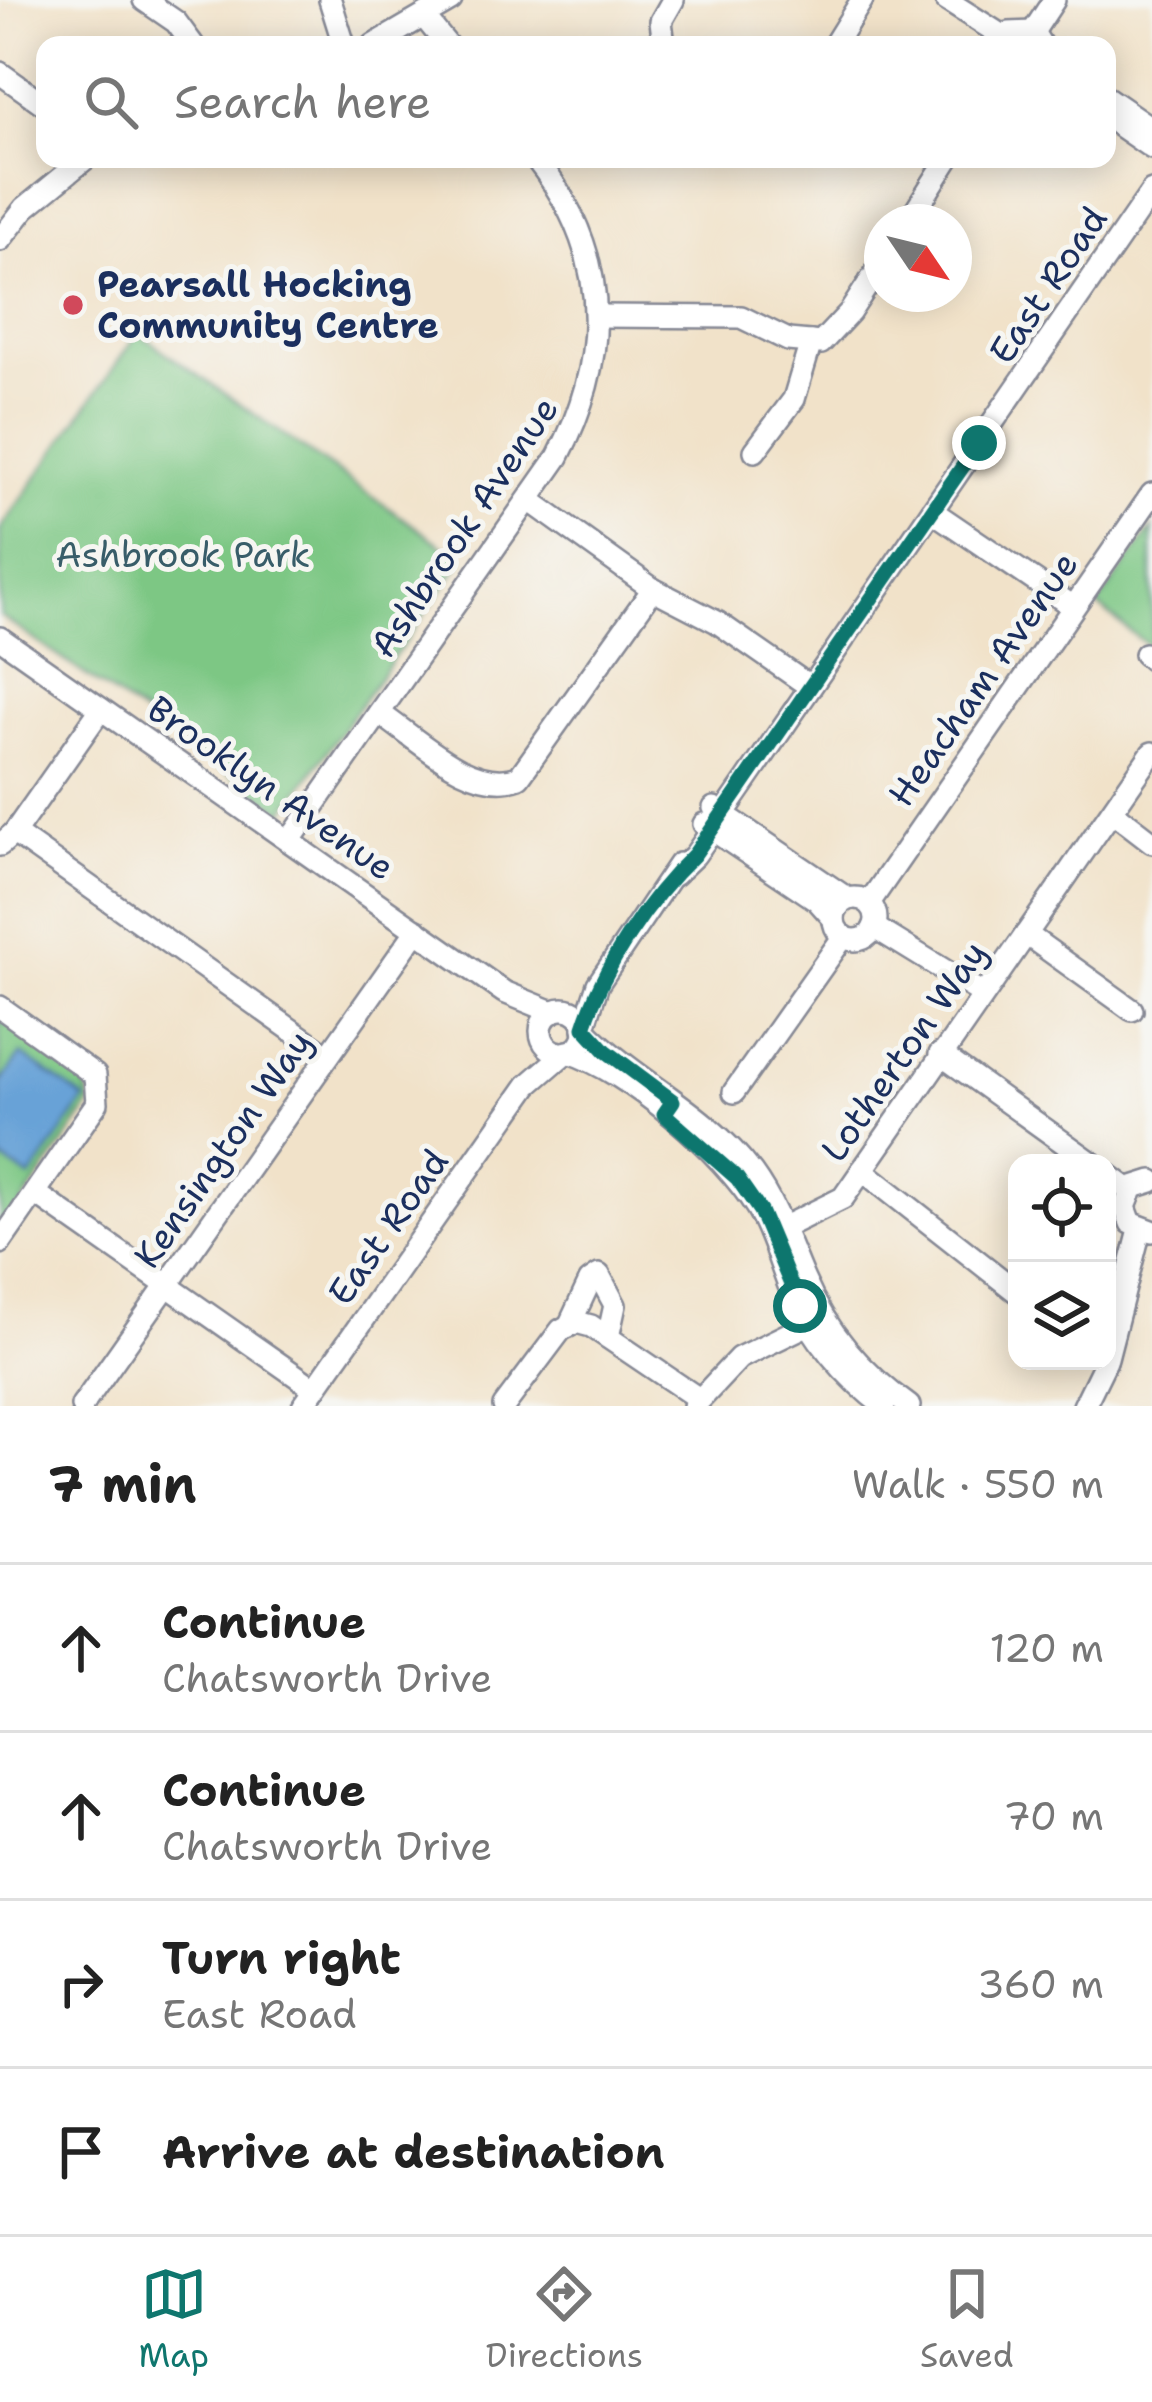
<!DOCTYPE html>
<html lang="en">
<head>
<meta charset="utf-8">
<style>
  body { margin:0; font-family:"Shantell Sans",sans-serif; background:#f2f2f2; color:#222 }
  .controls { position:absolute; right:36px; bottom:36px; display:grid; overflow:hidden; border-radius:24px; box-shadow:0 6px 30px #0003 }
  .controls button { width:108px; height:108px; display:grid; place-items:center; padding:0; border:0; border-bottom:3px solid #e0e0e0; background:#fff; color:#222; font:60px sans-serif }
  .compass { position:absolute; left:864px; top:204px; width:108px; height:108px; border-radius:50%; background:#fff; box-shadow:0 6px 30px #0003; rotate:125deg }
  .stop { position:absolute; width:36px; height:36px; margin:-27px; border:9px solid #0f766e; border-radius:50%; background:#fff }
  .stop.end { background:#0f766e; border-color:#fff; box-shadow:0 3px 12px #0008 }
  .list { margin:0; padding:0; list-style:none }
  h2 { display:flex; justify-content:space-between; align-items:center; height:156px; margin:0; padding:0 48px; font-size:51px }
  h2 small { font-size:39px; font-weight:400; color:#767676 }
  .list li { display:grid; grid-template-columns:78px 1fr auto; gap:36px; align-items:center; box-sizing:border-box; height:168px; padding:0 48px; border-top:3px solid #e0e0e0 }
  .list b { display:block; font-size:45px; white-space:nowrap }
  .list p { margin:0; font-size:39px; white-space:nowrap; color:#767676 }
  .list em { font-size:39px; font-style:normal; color:#767676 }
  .icon { flex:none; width:66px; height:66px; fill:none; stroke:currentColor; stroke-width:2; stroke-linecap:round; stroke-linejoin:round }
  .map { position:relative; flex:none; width:1152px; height:1406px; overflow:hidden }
  .search { position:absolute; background:#fff; box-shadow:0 6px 30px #0003; left:36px; right:36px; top:36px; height:132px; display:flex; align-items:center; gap:30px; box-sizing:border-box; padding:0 42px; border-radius:24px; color:#767676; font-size:45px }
  .sheet { height:828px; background:#fff }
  nav { display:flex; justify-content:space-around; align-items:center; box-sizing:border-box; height:168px; border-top:3px solid #e0e0e0; background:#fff; font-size:33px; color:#767676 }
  nav a { display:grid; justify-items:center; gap:6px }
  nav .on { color:#0f766e }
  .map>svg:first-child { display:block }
  .green { fill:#7dc784; stroke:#4c7b71; stroke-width:3 }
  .water { fill:#67a2d7; stroke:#41689a; stroke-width:3 }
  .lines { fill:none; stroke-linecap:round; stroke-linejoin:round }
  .minor-casing { stroke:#868894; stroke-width:26 }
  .minor { stroke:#fff; stroke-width:21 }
  .route { stroke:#0f766e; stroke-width:15 }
  .poi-dot { fill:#d1495b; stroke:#f6f6f2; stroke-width:4.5 }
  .labels { text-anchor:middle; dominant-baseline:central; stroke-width:10; stroke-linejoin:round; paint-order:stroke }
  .poi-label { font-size:36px; font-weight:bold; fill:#1b2f5e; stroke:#f6f6f2; text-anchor:start }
  .street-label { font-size:36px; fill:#1b2f5e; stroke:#f6f6f2 }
  .park-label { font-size:36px; fill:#385d69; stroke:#f6f6f2 }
</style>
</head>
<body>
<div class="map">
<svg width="1152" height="1406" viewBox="0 0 1152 1406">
  <rect width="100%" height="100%" fill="#f6f6f2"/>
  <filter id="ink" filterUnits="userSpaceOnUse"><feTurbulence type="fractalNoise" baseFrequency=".00833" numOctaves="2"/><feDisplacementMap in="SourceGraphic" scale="24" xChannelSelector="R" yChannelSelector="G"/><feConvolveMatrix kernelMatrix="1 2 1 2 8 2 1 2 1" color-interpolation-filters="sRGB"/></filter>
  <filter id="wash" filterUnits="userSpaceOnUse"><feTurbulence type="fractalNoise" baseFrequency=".004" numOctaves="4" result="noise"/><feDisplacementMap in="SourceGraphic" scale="48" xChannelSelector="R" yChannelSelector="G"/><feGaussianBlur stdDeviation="2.7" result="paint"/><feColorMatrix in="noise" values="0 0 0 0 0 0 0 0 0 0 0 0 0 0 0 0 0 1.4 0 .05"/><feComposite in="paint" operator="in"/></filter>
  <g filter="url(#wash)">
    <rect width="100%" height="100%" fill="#f1e2c9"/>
    <g class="green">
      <polygon points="138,333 463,560 284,812 0,616 0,530"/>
      <polygon points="1152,528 1152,649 1097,605"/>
      <polygon points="0,1018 84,1077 91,1104 0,1235"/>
    </g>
    <polygon class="water" points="21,1054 85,1099 30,1178 0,1158 0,1084"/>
  </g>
  <g filter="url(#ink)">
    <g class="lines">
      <defs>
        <g id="minor">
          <polyline points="144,0 176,22 193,45"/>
          <polyline points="330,0 344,45"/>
          <polyline points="946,0 1004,37"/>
          <polyline points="425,18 447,45"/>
          <polyline points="1033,32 1054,0"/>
          <polyline points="374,45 451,0"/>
          <polyline points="664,45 661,21 673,0"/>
          <polyline points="834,45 862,0"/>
          <polyline points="1001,45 1009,33 1033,32 1041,45"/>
          <polyline points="0,73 45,105"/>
          <polyline points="1107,98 1152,129"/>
          <polyline points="1107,117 1152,148"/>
          <polyline points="908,222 948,159"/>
          <polyline points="0,240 25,208 85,159"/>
          <polyline points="596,316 741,317 788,340 821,343 850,312 882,263"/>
          <polyline points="755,451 794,399 811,342"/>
          <polyline points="529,500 653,589 717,622 809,686"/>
          <polyline points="932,511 1072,606"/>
          <polyline points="0,638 504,992 553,1012"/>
          <polyline points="1145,654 1152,660"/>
          <path d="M379,713C418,739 471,794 519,777L653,589"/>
          <polyline points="714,808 848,899"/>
          <polyline points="1113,812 1152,842"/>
          <polyline points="704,824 817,900 834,919"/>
          <polyline points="14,833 328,1056"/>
          <path d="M290,840L558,457C612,353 610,253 536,159"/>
          <polyline points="0,845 14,833 101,709"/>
          <polyline points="674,875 695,855 1152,191"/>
          <circle cx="855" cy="919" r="21"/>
          <polyline points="869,903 1152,494"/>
          <polyline points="874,927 983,994"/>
          <polyline points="1026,934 1132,1010"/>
          <polyline points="0,1007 95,1075 97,1103 0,1243"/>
          <circle cx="563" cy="1031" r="22"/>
          <polyline points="584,1027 598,984 679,864"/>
          <path d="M584,1029C635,1081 708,1113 752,1173C776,1206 788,1243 804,1280C826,1331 863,1374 909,1406"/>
          <path d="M568,1052C630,1072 723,1152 757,1208C773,1234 780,1265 792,1293C812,1337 845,1377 884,1406"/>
          <polyline points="940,1054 1092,1163"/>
          <polyline points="734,1092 844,936"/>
          <polyline points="862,1170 1017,1292"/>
          <polyline points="1107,1174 1130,1191"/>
          <polyline points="1152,1181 1133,1187 1125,1207 1131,1223 1152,1231"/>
          <polyline points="35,1193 315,1389"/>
          <polyline points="770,1234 843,1198 1152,753"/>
          <polyline points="569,1326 590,1281 599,1275 615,1305 608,1337"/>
          <polyline points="1107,1358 1140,1230"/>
          <polyline points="82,1406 417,930"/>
          <polyline points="303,1406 528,1085 565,1053"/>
          <polyline points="504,1406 561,1330 576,1322 591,1326 699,1399"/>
          <polyline points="694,1406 739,1358 817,1320"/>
          <polyline points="1084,1406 1106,1361"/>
        </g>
      </defs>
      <use href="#minor" class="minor-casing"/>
      <use href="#minor" class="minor"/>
    </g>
  </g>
  <g class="lines" filter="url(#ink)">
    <path class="route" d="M800,1306L760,1211L737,1178L664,1114L673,1101L606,1051L584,1027C604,965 647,900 694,855L979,443"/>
  </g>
  <circle class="poi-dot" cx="73" cy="305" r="12"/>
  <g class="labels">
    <g class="poi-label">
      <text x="97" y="284">Pearsall Hocking<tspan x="97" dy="41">Community Centre</tspan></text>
    </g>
    <g class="street-label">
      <text transform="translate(1048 285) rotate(-56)">East Road</text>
      <text transform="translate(464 527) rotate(-56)">Ashbrook Avenue</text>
      <text transform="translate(983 679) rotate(-55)">Heacham Avenue</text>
      <text transform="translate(271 788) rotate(35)">Brooklyn Avenue</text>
      <text transform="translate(904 1051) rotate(-55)">Lotherton Way</text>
      <text transform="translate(223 1149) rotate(-55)">Kensington Way</text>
      <text transform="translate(388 1227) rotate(-55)">East Road</text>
    </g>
    <g class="park-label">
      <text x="183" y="554">Ashbrook Park</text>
    </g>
  </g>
</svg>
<div class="controls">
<button><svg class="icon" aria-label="locate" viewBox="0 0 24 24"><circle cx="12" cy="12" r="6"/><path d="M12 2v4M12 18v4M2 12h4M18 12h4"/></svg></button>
<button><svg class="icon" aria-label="layers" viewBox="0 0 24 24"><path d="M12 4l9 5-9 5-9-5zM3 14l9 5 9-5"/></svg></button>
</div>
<svg class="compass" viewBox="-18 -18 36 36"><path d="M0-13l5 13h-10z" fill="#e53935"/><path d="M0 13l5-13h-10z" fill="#767676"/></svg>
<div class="stop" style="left:800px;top:1306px"></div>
<div class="stop end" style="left:979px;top:443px"></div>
<div class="search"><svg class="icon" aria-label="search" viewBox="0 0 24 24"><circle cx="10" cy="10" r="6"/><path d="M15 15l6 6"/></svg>Search here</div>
</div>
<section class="sheet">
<h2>7 min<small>Walk · 550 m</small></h2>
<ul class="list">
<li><svg class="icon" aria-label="ahead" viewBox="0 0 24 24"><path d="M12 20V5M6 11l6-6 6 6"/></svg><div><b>Continue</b><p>Chatsworth Drive</p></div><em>120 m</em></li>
<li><svg class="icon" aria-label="ahead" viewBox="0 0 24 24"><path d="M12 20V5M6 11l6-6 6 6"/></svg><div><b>Continue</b><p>Chatsworth Drive</p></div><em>70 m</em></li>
<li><svg class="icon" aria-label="right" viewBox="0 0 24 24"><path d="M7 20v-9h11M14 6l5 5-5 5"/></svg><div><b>Turn right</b><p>East Road</p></div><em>360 m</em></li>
<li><svg class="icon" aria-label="arrive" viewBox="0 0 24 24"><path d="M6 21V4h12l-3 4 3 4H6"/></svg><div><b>Arrive at destination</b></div></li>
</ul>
</section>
<nav>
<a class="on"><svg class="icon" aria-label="map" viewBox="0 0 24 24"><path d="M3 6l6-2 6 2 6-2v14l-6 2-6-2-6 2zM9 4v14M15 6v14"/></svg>Map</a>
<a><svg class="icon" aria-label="directions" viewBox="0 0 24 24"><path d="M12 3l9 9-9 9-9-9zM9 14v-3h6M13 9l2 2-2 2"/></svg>Directions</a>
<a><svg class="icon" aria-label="saved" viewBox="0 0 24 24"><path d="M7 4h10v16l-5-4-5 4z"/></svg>Saved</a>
</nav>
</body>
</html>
